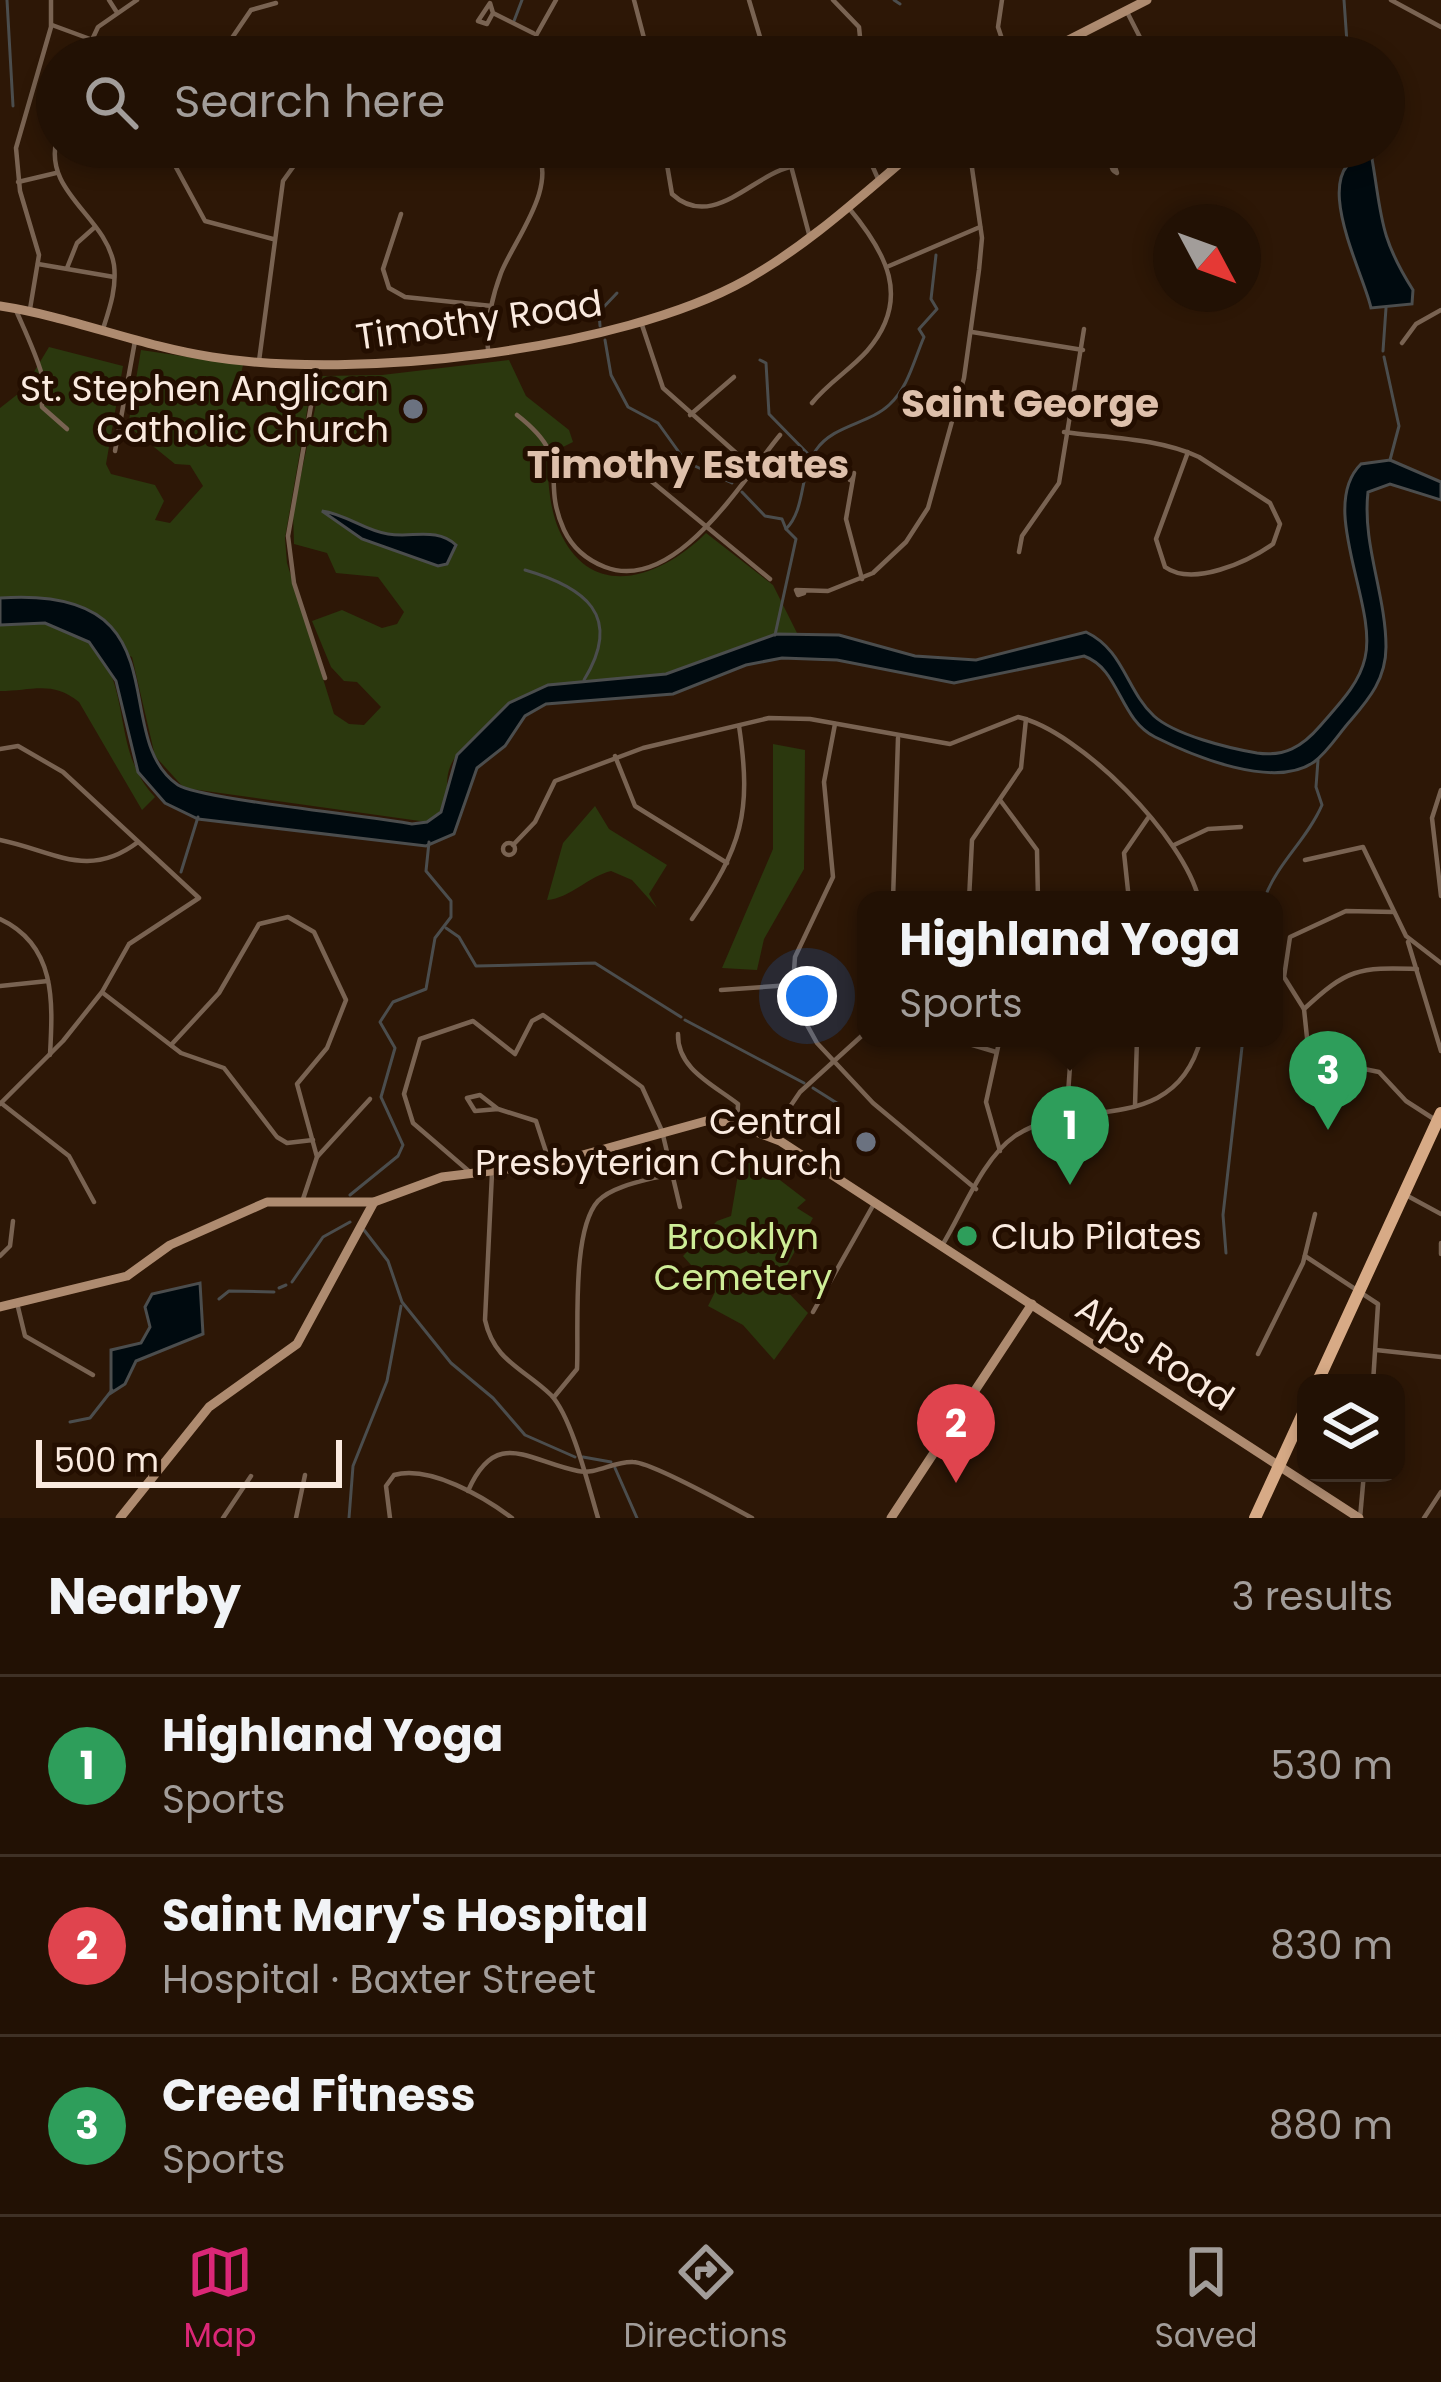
<!DOCTYPE html>
<html lang="en">
<head>
<meta charset="utf-8">
<style>
  body { margin:0; font-family:Poppins,sans-serif; background:#2a1a0e; color:#f1f3f6 }
  .controls { position:absolute; right:36px; bottom:36px; display:grid; overflow:hidden; border-radius:24px; box-shadow:0 6px 18px #0003 }
  .controls button { width:108px; height:108px; display:grid; place-items:center; padding:0; border:0; border-bottom:3px solid #3f3126; background:#221104; color:#f1f3f6; font:60px sans-serif }
  .compass { position:absolute; left:1153px; top:204px; width:108px; height:108px; border-radius:50%; background:#221104; box-shadow:0 6px 18px #0003; rotate:131deg }
  .scale { position:absolute; left:36px; bottom:30px; width:306px; box-sizing:border-box; padding-left:12px; border:6px solid #faeadf; border-top:0; font-size:33px; line-height:42px; white-space:nowrap; color:#faeadf; -webkit-text-stroke:9px #230e00; paint-order:stroke }
  .you { position:absolute; left:807px; top:996px; width:42px; height:42px; margin:-30px; border:9px solid #fff; border-radius:50%; background:#1a73e8; box-shadow:0 0 0 18px #1a73e833 }
  .badge { display:grid; place-items:center; width:78px; height:78px; border-radius:50%; background:#db2777; color:#fff; font-size:39px; font-weight:700 }
  .pin { position:absolute; translate:-50% -99px; filter:drop-shadow(0 3px 6px #0008) }
  .pin::after { content:''; position:absolute; top:63px; width:42px; height:36px; background:inherit; clip-path:polygon(0 0,100% 0,50% 100%) }
  .popup { position:absolute; left:857px; top:891px; width:426px; height:156px; box-sizing:border-box; display:grid; place-content:center; border-radius:24px; background:#221104; filter:drop-shadow(0 3px 9px #0005); font-size:39px; white-space:nowrap; color:#a29d9a }
  .popup b { font-size:45px; color:#f1f3f6 }
  .popup::after { content:''; position:absolute; left:50%; top:100%; margin-left:-24px; border:24px solid transparent; border-top-color:#221104 }
  .list { margin:0; padding:0; list-style:none }
  h2 { display:flex; justify-content:space-between; align-items:center; height:156px; margin:0; padding:0 48px; font-size:51px }
  h2 small { font-size:39px; font-weight:400; color:#a29d9a }
  .list li { display:grid; grid-template-columns:78px 1fr auto; gap:36px; align-items:center; box-sizing:border-box; height:180px; padding:0 48px; border-top:3px solid #3f3126 }
  .list b { display:block; font-size:45px; white-space:nowrap }
  .list p { margin:0; font-size:39px; white-space:nowrap; color:#a29d9a }
  .list em { font-size:39px; font-style:normal; color:#a29d9a }
  .icon { flex:none; width:66px; height:66px; fill:none; stroke:currentColor; stroke-width:2; stroke-linecap:round; stroke-linejoin:round }
  .map { position:relative; flex:none; width:1441px; height:1518px; overflow:hidden }
  .search { position:absolute; background:#221104; box-shadow:0 6px 18px #0003; left:36px; right:36px; top:36px; height:132px; display:flex; align-items:center; gap:30px; box-sizing:border-box; padding:0 42px; border-radius:66px; color:#a29d9a; font-size:45px }
  .sheet { height:696px; background:#221104 }
  nav { display:flex; justify-content:space-around; align-items:center; box-sizing:border-box; height:168px; border-top:3px solid #3f3126; background:#221104; font-size:33px; color:#a29d9a }
  nav a { display:grid; justify-items:center; gap:6px }
  nav .on { color:#db2777 }
  .map>svg:first-child { display:block }
  .green { fill:#2b380e }
  .water { fill:#000a0f; stroke:#4b4d4d; stroke-width:3 }
  .lines { fill:none; stroke-linecap:round; stroke-linejoin:round }
  .stream { stroke:#4b4d4d; stroke-width:3 }
  .street { stroke:#796352; stroke-width:4.5 }
  .secondary { stroke:#ae8b70; stroke-width:9 }
  .primary { stroke:#d7aa86; stroke-width:12 }
  .worship-dot { fill:#6b7280; stroke:#230e00; stroke-width:4.5 }
  .leisure-dot { fill:#2e9e5b; stroke:#230e00; stroke-width:4.5 }
  .labels { text-anchor:middle; dominant-baseline:central; stroke-width:10; stroke-linejoin:round; paint-order:stroke }
  .street-label { font-size:36px; fill:#faeadf; stroke:#230e00 }
  .poi-label { font-size:36px; fill:#faeadf; stroke:#230e00; text-anchor:end }
  .park-label { font-size:36px; fill:#ceed97; stroke:#230e00 }
  .neighbourhood-label { font-size:39px; font-weight:bold; fill:#dec0ab; stroke:#230e00 }
</style>
</head>
<body>
<div class="map">
<svg width="1441" height="1518" viewBox="0 0 1441 1518">
  <rect width="100%" height="100%" fill="#2d1706"/>
  <g class="green">
    <path d="M49,347L123,366L106,464L111,474L155,485L164,501L155,520L170,523L203,486L190,465L175,464L128,426L141,350L243,365L235,401L298,408L305,387L311,388L285,538L287,563L334,714L349,724L364,725L381,707L357,682L344,681L331,667L312,621L342,610L382,628L397,624L404,612L378,577L336,573L327,553L294,544L293,512L322,376L382,375L509,360L526,396L569,430L573,442L547,455C548,479 549,507 559,530C592,605 663,576 706,533L773,585L798,635C748,635 713,664 665,674C581,692 547,662 478,734C467,745 453,755 449,770C445,782 449,795 445,807L427,822L184,788L155,756L132,657L0,598V408L23,390Z"/>
    <path d="M39,622C151,644 98,738 155,797L142,810L79,702C52,680 32,691 0,691V625Z"/>
    <polygon points="773,744 805,750 804,869 764,939 757,970 722,968 773,849"/>
    <path d="M595,806L609,829L667,865L649,894L657,908L632,880L611,871C587,877 571,898 547,900L563,843Z"/>
    <polygon points="742,1151 806,1200 797,1208 813,1218 778,1282 808,1313 774,1360 743,1325 708,1306 715,1292 683,1256 717,1221 731,1216"/>
  </g>
  <g class="water">
    <path d="M1371,153C1382,214 1378,235 1413,290L1412,304L1371,308C1364,273 1303,163 1371,153Z"/>
    <path d="M1390,460L1441,482V500L1390,484L1368,492C1362,544 1386,595 1386,647C1386,678 1370,698 1351,720C1339,733 1329,751 1314,762C1274,790 1193,756 1155,737C1119,719 1120,669 1084,656L954,683L837,660L782,658L746,665L673,694L546,704L525,716L505,746L477,768L454,834L426,846L198,819L165,803L138,772L116,681L89,642L45,623L0,625V598C188,585 106,736 178,785C199,799 373,816 412,824L427,822L441,812L457,755L509,703L548,685L666,674L776,634L839,635L915,656L976,660L1086,632C1124,650 1126,690 1154,716C1175,735 1228,748 1257,753C1284,757 1302,747 1320,726C1337,706 1359,685 1365,658C1378,605 1317,507 1361,464Z"/>
    <path d="M322,511C346,514 365,531 388,534C413,538 436,527 456,545L447,564L438,566L362,539Z"/>
    <polygon points="200,1283 203,1334 136,1361 125,1384 111,1393 111,1350 141,1343 150,1327 145,1307 152,1294"/>
  </g>
  <g class="lines">
    <g class="stream">
      <polyline points="7,0 13,106"/>
      <polyline points="894,0 900,4"/>
      <polyline points="1344,0 1348,57"/>
      <polyline points="514,21 522,0"/>
      <polyline points="600,326 599,312 617,293"/>
      <polyline points="605,340 611,375 628,407 658,423 686,462 732,483"/>
      <polyline points="1383,351 1386,308"/>
      <polyline points="1384,357 1399,426 1390,460"/>
      <polyline points="760,360 766,363 769,414 810,456"/>
      <polyline points="742,492 765,516 782,519 786,529"/>
      <path d="M525,570C584,587 624,615 584,680"/>
      <path d="M775,635L796,539L786,529C806,509 799,474 816,450C833,425 869,424 889,405C908,388 914,360 924,337L919,329L937,309L931,299L936,255"/>
      <polyline points="181,872 198,817"/>
      <path d="M1264,900C1276,864 1307,840 1322,805L1316,787L1318,760"/>
      <polyline points="446,928 459,937 476,966 595,963 681,1017"/>
      <polyline points="685,1020 804,1083"/>
      <polyline points="813,1088 840,1105"/>
      <polyline points="350,1195 398,1156 403,1145 381,1097 395,1048 380,1022 393,1002 426,989 435,938 451,917 451,901 426,871 429,842"/>
      <polyline points="364,1230 388,1261 402,1302 451,1363 493,1398 525,1435 575,1457"/>
      <polyline points="1226,1253 1223,1215 1243,1038"/>
      <polyline points="292,1282 323,1237 350,1222"/>
      <polyline points="279,1288 286,1285"/>
      <polyline points="219,1299 229,1291 274,1292"/>
      <polyline points="70,1422 90,1418 112,1390"/>
      <polyline points="583,1457 611,1462"/>
      <polyline points="615,1468 637,1518"/>
      <polyline points="349,1518 353,1466 387,1381 401,1306"/>
    </g>
    <g class="street">
      <polyline points="109,0 116,11"/>
      <polyline points="634,0 649,57"/>
      <polyline points="749,0 766,57"/>
      <polyline points="833,0 859,27 862,57"/>
      <polyline points="1002,0 998,27 1008,57"/>
      <polyline points="1391,0 1441,27"/>
      <polyline points="1126,10 1150,57"/>
      <polyline points="493,13 487,24 478,21 490,3 493,13 533,33"/>
      <polyline points="52,25 90,39"/>
      <polyline points="226,46 241,57"/>
      <polyline points="1007,49 1024,57"/>
      <polyline points="84,57 98,27 137,0"/>
      <polyline points="219,57 251,10 276,3"/>
      <polyline points="524,57 556,0"/>
      <polyline points="1188,57 1211,49 1233,57"/>
      <path d="M57,138C42,192 106,216 114,265C117,289 109,310 102,332"/>
      <polyline points="165,147 205,221 273,239"/>
      <path d="M664,147L672,194C712,231 752,176 790,167"/>
      <polyline points="786,147 810,238"/>
      <polyline points="864,147 879,181"/>
      <path d="M1111,155L1117,173C1108,170 1111,156 1113,147"/>
      <polyline points="18,182 56,173"/>
      <polyline points="401,214 383,269 389,288 405,297 492,306"/>
      <polyline points="38,264 114,277"/>
      <polyline points="889,266 980,227"/>
      <polyline points="67,268 77,243 95,227"/>
      <path d="M15,308C24,329 35,351 42,375C45,385 41,396 42,407L67,429"/>
      <polyline points="30,309 39,255 20,191 16,148 51,27 51,0"/>
      <polyline points="641,322 663,388 753,468"/>
      <polyline points="972,332 1083,350"/>
      <polyline points="1402,343 1416,324 1441,310"/>
      <path d="M488,350C486,324 492,297 501,273C515,238 560,185 535,147"/>
      <polyline points="259,361 283,181 306,149"/>
      <polyline points="318,366 288,536 294,583 325,678"/>
      <path d="M812,403C828,383 850,370 867,351C913,298 885,251 848,207"/>
      <path d="M517,415C576,461 539,475 564,530C572,547 587,560 605,567C675,594 742,481 780,435"/>
      <polyline points="690,415 734,377"/>
      <path d="M1064,432C1108,438 1158,438 1199,457L1270,503L1280,524L1273,544C1247,562 1193,587 1165,567L1156,539L1188,452"/>
      <polyline points="115,451 135,341"/>
      <polyline points="555,469 619,468 645,476 770,579"/>
      <polyline points="850,480 854,473 846,519 862,579"/>
      <polyline points="1019,552 1022,536 1059,483 1084,329"/>
      <polyline points="804,593 798,595 796,590 828,591 873,573 906,542 928,508 964,378 979,270 982,238 969,147"/>
      <polyline points="835,724 824,782 833,877 795,957 792,998 817,1043 873,1103 976,1189"/>
      <polyline points="0,749 18,746 63,772 199,898 129,944 102,992 63,1041 0,1104"/>
      <polyline points="615,756 635,806 727,863"/>
      <polyline points="1441,790 1432,818 1441,896"/>
      <polyline points="1000,800 1037,850 1038,900"/>
      <path d="M0,840C54,851 88,880 138,842"/>
      <circle cx="509" cy="849" r="6"/>
      <path d="M513,845L535,822L555,781L643,748L769,718L810,719L950,744L1018,717C1080,731 1185,838 1199,900"/>
      <polyline points="1174,845 1208,829 1241,827"/>
      <polyline points="1305,860 1363,847 1406,936 1441,963"/>
      <polyline points="893,900 898,738"/>
      <polyline points="969,900 972,840 1021,768 1026,719"/>
      <polyline points="1129,900 1124,853 1148,818"/>
      <path d="M0,919C56,945 53,1001 50,1055"/>
      <path d="M692,919C742,847 752,813 739,726"/>
      <polyline points="1408,942 1441,1051"/>
      <path d="M1417,969C1358,967 1347,969 1304,1009L1308,1047L1325,1061L1379,1072L1406,1101L1437,1121"/>
      <polyline points="0,986 48,981"/>
      <polyline points="721,990 791,985"/>
      <polyline points="103,993 181,1053 224,1068 277,1137 287,1143 313,1140"/>
      <polyline points="1304,1009 1284,977 1290,937 1346,911 1394,912"/>
      <path d="M678,1034C677,1069 714,1085 738,1104L737,1125"/>
      <polyline points="949,1038 996,1052"/>
      <polyline points="171,1045 219,993 259,924 288,917 314,932 346,1000 327,1048 297,1084 317,1157 303,1199"/>
      <polyline points="1,1103 69,1156 94,1202"/>
      <polyline points="1135,1106 1137,1038"/>
      <polyline points="498,1109 475,1111 467,1098 480,1095 498,1109 536,1121 550,1164"/>
      <polyline points="1066,1122 1072,1038"/>
      <polyline points="770,1136 800,1092 866,1032"/>
      <polyline points="1000,1151 986,1102 1000,1038"/>
      <polyline points="317,1157 370,1099"/>
      <polyline points="471,1173 413,1123 404,1094 420,1039 473,1021 515,1054 532,1021 543,1015 642,1087 662,1131 680,1207"/>
      <path d="M492,1173L485,1320C494,1361 523,1368 551,1395C572,1417 589,1488 598,1518"/>
      <polyline points="1404,1194 1441,1214"/>
      <polyline points="1441,1243 1441,1254"/>
      <path d="M943,1244C963,1211 983,1158 1015,1136C1073,1096 1175,1139 1201,1038"/>
      <polyline points="0,1256 10,1246 13,1221"/>
      <polyline points="1305,1256 1378,1304 1373,1383"/>
      <polyline points="17,1303 25,1336 93,1375"/>
      <polyline points="813,1312 875,1202"/>
      <polyline points="1376,1350 1441,1357"/>
      <polyline points="1258,1354 1303,1263 1315,1214"/>
      <path d="M554,1397L577,1369C579,1331 571,1231 598,1201C613,1185 649,1180 669,1174"/>
      <path d="M468,1491C496,1427 528,1461 578,1471C596,1475 614,1461 633,1462C650,1462 732,1507 752,1518"/>
      <polyline points="223,1518 251,1476"/>
      <polyline points="296,1518 305,1475"/>
      <path d="M390,1518L386,1486L394,1475C430,1465 484,1497 512,1518"/>
      <polyline points="1360,1518 1364,1473"/>
      <polyline points="1424,1518 1441,1492"/>
    </g>
    <g class="secondary">
      <polyline points="1035,57 1147,0"/>
      <path d="M0,306C72,317 140,346 212,357C355,380 619,351 746,280C810,244 863,194 919,147"/>
      <polyline points="0,1307 127,1276 170,1245 267,1202 374,1202 442,1177 550,1164 706,1121 737,1125 780,1141 1359,1518"/>
      <polyline points="120,1518 209,1407 297,1344 374,1202"/>
      <polyline points="891,1518 1032,1304"/>
    </g>
    <g class="primary">
      <polyline points="1317,1383 1441,1113"/>
      <polyline points="1255,1518 1306,1407"/>
    </g>
  </g>
  <g class="worship-dot">
    <circle cx="413" cy="409" r="12"/>
    <circle cx="866" cy="1142" r="12"/>
  </g>
  <circle class="leisure-dot" cx="967" cy="1236" r="12"/>
  <g class="labels">
    <g class="street-label">
      <text transform="translate(479 320) rotate(-8)">Timothy Road</text>
      <text transform="translate(1155 1353) rotate(33)">Alps Road</text>
    </g>
    <g class="poi-label">
      <text x="389" y="388">St. Stephen Anglican<tspan x="389" dy="41">Catholic Church</tspan></text>
      <text x="842" y="1121">Central<tspan x="842" dy="41">Presbyterian Church</tspan></text>
      <text x="991" y="1236" text-anchor="start">Club Pilates</text>
    </g>
    <g class="park-label">
      <text x="743" y="1236">Brooklyn<tspan x="743" dy="41">Cemetery</tspan></text>
    </g>
    <g class="neighbourhood-label">
      <text x="1030" y="403">Saint George</text>
      <text x="688" y="464">Timothy Estates</text>
    </g>
  </g>
</svg>
<div class="controls">
<button><svg class="icon" aria-label="layers" viewBox="0 0 24 24"><path d="M12 4l9 5-9 5-9-5zM3 14l9 5 9-5"/></svg></button>
</div>
<svg class="compass" viewBox="-18 -18 36 36"><path d="M0-13l5 13h-10z" fill="#e53935"/><path d="M0 13l5-13h-10z" fill="#a29d9a"/></svg>
<div class="scale">500 m</div>
<div class="you"></div>
<div class="pin badge" style="left:1070px;top:1185px;background:#2e9e5b">1</div>
<div class="popup"><b>Highland Yoga</b>Sports</div>
<div class="pin badge" style="left:956px;top:1483px;background:#e0444e">2</div>
<div class="pin badge" style="left:1328px;top:1130px;background:#2e9e5b">3</div>
<div class="search"><svg class="icon" aria-label="search" viewBox="0 0 24 24"><circle cx="10" cy="10" r="6"/><path d="M15 15l6 6"/></svg>Search here</div>
</div>
<section class="sheet">
<h2>Nearby<small>3 results</small></h2>
<ul class="list">
<li><span class="badge" style="background:#2e9e5b">1</span><div><b>Highland Yoga</b><p>Sports</p></div><em>530 m</em></li>
<li><span class="badge" style="background:#e0444e">2</span><div><b>Saint Mary's Hospital</b><p>Hospital · Baxter Street</p></div><em>830 m</em></li>
<li><span class="badge" style="background:#2e9e5b">3</span><div><b>Creed Fitness</b><p>Sports</p></div><em>880 m</em></li>
</ul>
</section>
<nav>
<a class="on"><svg class="icon" aria-label="map" viewBox="0 0 24 24"><path d="M3 6l6-2 6 2 6-2v14l-6 2-6-2-6 2zM9 4v14M15 6v14"/></svg>Map</a>
<a><svg class="icon" aria-label="directions" viewBox="0 0 24 24"><path d="M12 3l9 9-9 9-9-9zM9 14v-3h6M13 9l2 2-2 2"/></svg>Directions</a>
<a><svg class="icon" aria-label="saved" viewBox="0 0 24 24"><path d="M7 4h10v16l-5-4-5 4z"/></svg>Saved</a>
</nav>
</body>
</html>
